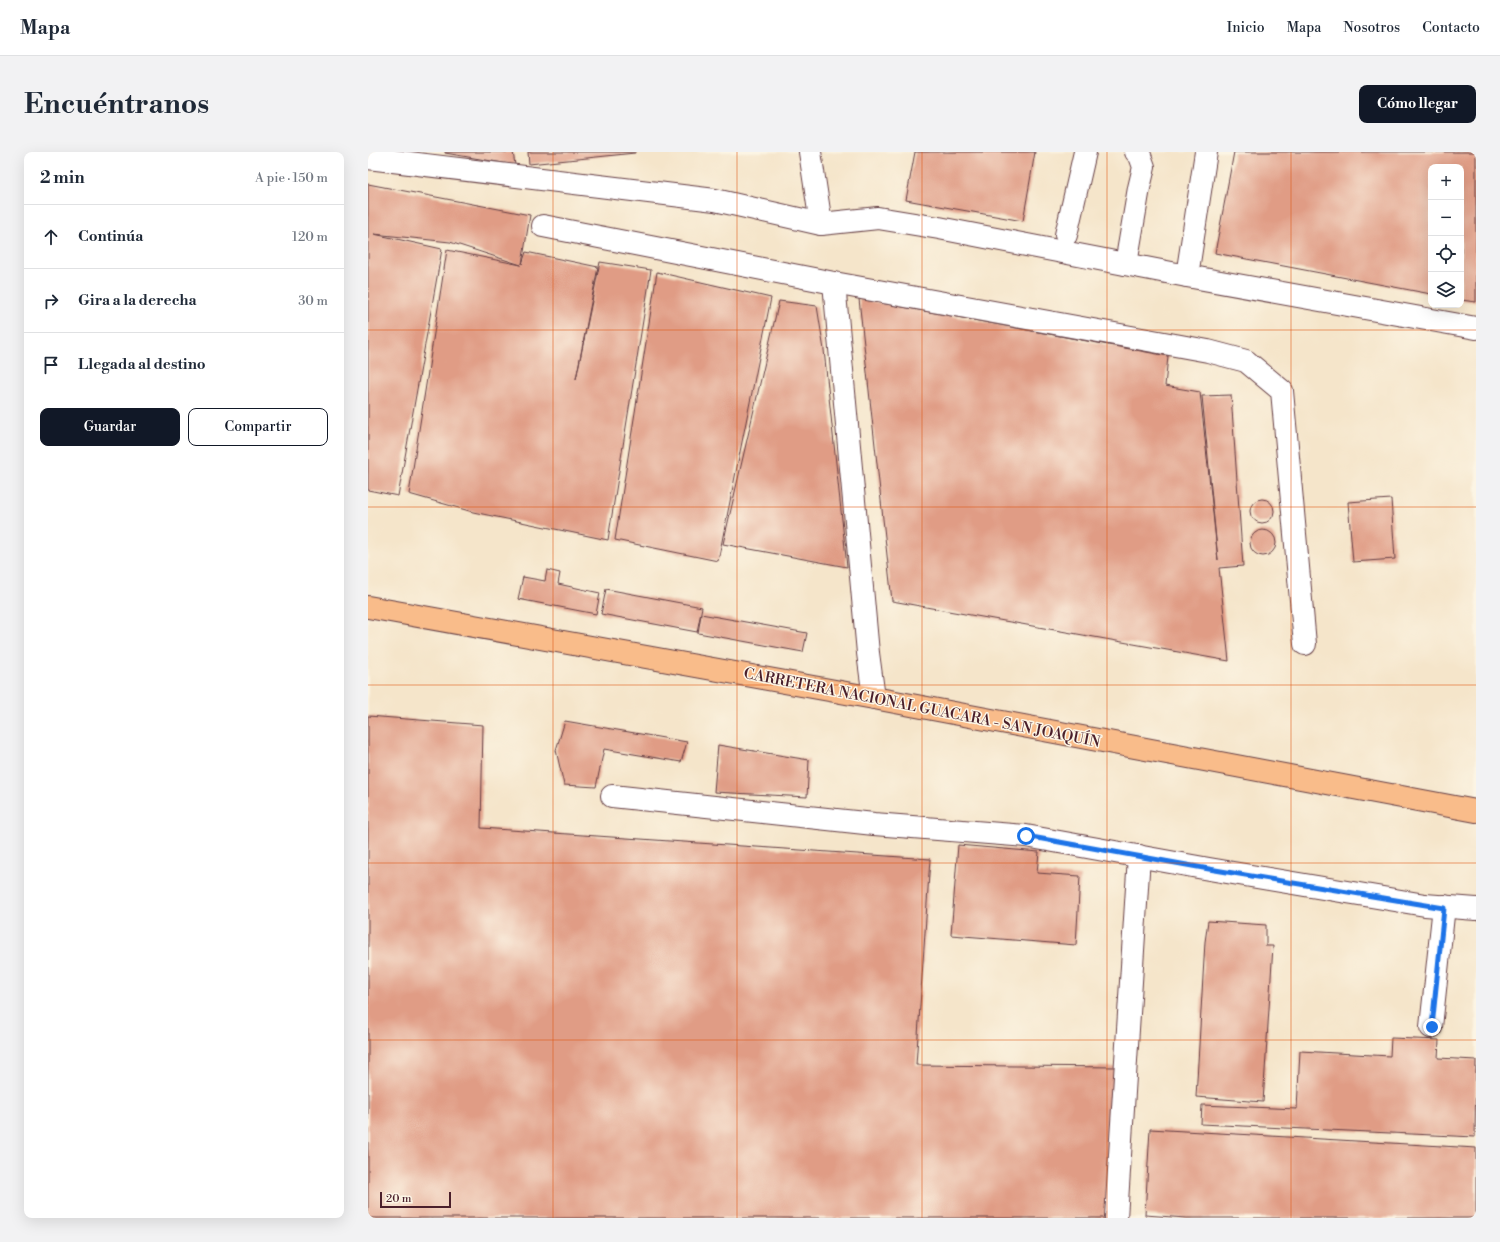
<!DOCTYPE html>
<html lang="es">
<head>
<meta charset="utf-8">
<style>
  body { margin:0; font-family:"Libre Bodoni",serif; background:#f2f2f3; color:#1f2937 }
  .controls { position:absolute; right:12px; top:12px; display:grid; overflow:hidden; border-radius:8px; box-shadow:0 4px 16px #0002 }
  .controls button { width:36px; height:36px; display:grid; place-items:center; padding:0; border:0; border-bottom:1px solid #e0e1e3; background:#fff; color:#1f2937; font:20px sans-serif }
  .scale { position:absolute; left:12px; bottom:10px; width:71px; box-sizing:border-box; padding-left:4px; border:2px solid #4a1f2b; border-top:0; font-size:11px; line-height:14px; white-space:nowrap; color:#4a1f2b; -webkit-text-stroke:3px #fcf5e5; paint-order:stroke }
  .stop { position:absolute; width:12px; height:12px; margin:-9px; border:3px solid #1a73e8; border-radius:50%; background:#fff }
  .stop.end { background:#1a73e8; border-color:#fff; box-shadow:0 1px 4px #0008 }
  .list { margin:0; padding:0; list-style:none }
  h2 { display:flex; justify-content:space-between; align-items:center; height:52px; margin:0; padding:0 16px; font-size:17px }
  h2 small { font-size:13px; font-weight:400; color:#747a83 }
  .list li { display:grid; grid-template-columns:26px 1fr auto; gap:12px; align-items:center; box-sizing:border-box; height:64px; padding:0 16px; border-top:1px solid #e0e1e3 }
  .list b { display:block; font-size:15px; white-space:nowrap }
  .list em { font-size:13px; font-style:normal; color:#747a83 }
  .actions { display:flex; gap:8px; padding:12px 16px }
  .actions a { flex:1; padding:9px 0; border:1px solid #111827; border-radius:8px; text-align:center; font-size:14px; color:#111827 }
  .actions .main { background:#111827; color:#fff }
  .icon { flex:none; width:22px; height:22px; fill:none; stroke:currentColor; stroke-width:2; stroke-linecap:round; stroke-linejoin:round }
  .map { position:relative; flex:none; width:1108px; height:1066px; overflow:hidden; border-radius:8px }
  header { display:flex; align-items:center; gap:24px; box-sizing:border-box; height:56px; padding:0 20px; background:#fff; border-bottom:1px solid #e0e1e3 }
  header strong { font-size:19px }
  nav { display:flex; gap:22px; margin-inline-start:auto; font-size:14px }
  .intro { display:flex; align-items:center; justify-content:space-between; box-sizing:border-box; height:96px; padding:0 24px }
  h1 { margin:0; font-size:28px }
  .button { padding:10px 18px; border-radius:8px; background:#111827; color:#fff; font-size:14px; font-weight:700 }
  main { display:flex; gap:24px; padding:0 24px }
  aside { flex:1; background:#fff; border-radius:8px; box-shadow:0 4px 16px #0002 }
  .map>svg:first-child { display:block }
  .building { fill:#e09c85 }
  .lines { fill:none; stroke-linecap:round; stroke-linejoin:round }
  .minor-casing { stroke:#643d43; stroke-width:24 }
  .major-casing { stroke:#643d43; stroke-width:24 }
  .minor { stroke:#fff; stroke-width:22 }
  .major { stroke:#f9bc8a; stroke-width:22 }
  .route { stroke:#1a73e8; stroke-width:5 }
  .grid { fill:none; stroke:#e0560e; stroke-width:1; stroke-opacity:0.55 }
  .labels { text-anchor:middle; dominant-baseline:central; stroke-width:3; stroke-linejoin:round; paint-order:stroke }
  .street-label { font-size:15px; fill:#4a1f2b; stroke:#fcf5e5 }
</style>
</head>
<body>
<header>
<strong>Mapa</strong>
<nav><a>Inicio</a><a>Mapa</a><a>Nosotros</a><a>Contacto</a></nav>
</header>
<div class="intro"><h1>Encuéntranos</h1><a class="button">Cómo llegar</a></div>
<main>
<aside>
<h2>2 min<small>A pie · 150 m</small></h2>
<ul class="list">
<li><svg class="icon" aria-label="ahead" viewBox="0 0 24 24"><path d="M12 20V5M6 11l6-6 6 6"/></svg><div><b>Continúa</b></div><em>120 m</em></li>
<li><svg class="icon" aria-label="right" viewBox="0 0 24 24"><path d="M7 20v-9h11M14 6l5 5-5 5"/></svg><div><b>Gira a la derecha</b></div><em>30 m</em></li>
<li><svg class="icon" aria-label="arrive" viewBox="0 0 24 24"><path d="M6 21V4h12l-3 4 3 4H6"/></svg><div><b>Llegada al destino</b></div></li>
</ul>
<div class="actions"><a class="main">Guardar</a><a>Compartir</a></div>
</aside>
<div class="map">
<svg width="1108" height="1066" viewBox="0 0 1108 1066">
  <rect width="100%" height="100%" fill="#fcf5e5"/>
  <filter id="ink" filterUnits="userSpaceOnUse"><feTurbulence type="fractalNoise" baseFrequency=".025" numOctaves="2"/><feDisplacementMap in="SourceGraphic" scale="8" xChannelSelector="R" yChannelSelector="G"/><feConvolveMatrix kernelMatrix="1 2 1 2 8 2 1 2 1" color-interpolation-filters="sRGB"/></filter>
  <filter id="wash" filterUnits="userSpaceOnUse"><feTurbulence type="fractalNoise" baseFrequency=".012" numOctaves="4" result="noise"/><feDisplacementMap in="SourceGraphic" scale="16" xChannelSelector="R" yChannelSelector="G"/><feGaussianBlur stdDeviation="0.9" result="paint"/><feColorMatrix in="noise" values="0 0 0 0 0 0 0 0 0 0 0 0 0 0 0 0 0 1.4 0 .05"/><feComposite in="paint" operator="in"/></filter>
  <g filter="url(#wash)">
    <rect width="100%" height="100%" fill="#f5e5ca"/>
    <g id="blocks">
      <g class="building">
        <polygon points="77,0 145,0 147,13 77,1"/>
        <polygon points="160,0 267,0 267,1 161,12"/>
        <polygon points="547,0 667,0 655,69 538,48"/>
        <polygon points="866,0 1108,0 1108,150 1093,148 1093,15 1063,15 1063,142 847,101"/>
        <polygon points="0,32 162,63 154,112 158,100 230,115 208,227 232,110 283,118 240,388 105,360 41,342 79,98 153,113 82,90 6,82 74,97 30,344 0,338"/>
        <polygon points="289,120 403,146 350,409 247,388"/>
        <polygon points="491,147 800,204 797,234 832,240 850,408 834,244 863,243 875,414 851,416 861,509 524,449"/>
        <polygon points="411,149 449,154 456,198 479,415 355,392"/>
        <circle cx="894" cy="359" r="12"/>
        <polygon points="1023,347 1027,407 985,410 980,350"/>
        <circle cx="895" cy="391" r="13"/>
        <polygon points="179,418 192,421 190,432 232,441 228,462 150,447 155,425 177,429"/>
        <polygon points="238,437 334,455 329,480 233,462"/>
        <polygon points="333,462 439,481 435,500 330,481"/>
        <polygon points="0,564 115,573 113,676 562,707 548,913 749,915 737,1066 0,1066"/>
        <polygon points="197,569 319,590 313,610 236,597 228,635 196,633 188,598"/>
        <polygon points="350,593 441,608 439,645 346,640"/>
        <polygon points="590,693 671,700 669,721 712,724 708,793 583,783"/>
        <polygon points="840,769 898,773 898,794 905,794 895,950 828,945 837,790"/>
        <polygon points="1023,886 1071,888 1070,906 1108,908 1107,985 833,972 834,953 929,957 932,899 1022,904"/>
        <polygon points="782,977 1108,996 1108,1066 818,1066 777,1063"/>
      </g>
    </g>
  </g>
  <g filter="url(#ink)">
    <use href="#blocks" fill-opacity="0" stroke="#643d43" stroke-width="1"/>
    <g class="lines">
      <defs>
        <g id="minor">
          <polyline points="442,0 453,72"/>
          <polyline points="0,6 347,48 453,72 510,66 571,76 819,124 1108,176"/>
          <polyline points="175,74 466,131 840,199 878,209 914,239 937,492"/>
          <polyline points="698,83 717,0"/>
          <polyline points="758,112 771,36 776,15 771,1 768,0"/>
          <polyline points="819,124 838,0"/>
          <polyline points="466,131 500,501 506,546"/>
          <polyline points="244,644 506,672 658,684 841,717 1057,753 1108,757"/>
          <polyline points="1063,875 1076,754"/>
          <polyline points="748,1066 771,704"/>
        </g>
        <polyline id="major" points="0,455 506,546 1108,659"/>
      </defs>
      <use href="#minor" class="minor-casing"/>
      <use href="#major" class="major-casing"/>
      <use href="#minor" class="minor"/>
      <use href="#major" class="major"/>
    </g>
  </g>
  <g class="lines" filter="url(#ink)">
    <polyline class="route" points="658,684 841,717 1076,756 1064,875"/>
  </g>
  <path class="grid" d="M185,0V1066M369,0V1066M554,0V1066M739,0V1066M923,0V1066M0,178H1108M0,355H1108M0,533H1108M0,711H1108M0,888H1108"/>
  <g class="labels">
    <g class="street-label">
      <text transform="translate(554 556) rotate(11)">CARRETERA NACIONAL GUACARA - SAN JOAQUÍN</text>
    </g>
  </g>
</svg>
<div class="controls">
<button>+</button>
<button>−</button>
<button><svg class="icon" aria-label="locate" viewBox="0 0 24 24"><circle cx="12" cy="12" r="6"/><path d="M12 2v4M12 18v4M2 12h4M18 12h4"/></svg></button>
<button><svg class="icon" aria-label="layers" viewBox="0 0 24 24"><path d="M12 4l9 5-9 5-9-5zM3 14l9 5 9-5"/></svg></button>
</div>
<div class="scale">20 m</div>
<div class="stop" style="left:658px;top:684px"></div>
<div class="stop end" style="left:1064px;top:875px"></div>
</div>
</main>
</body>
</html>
